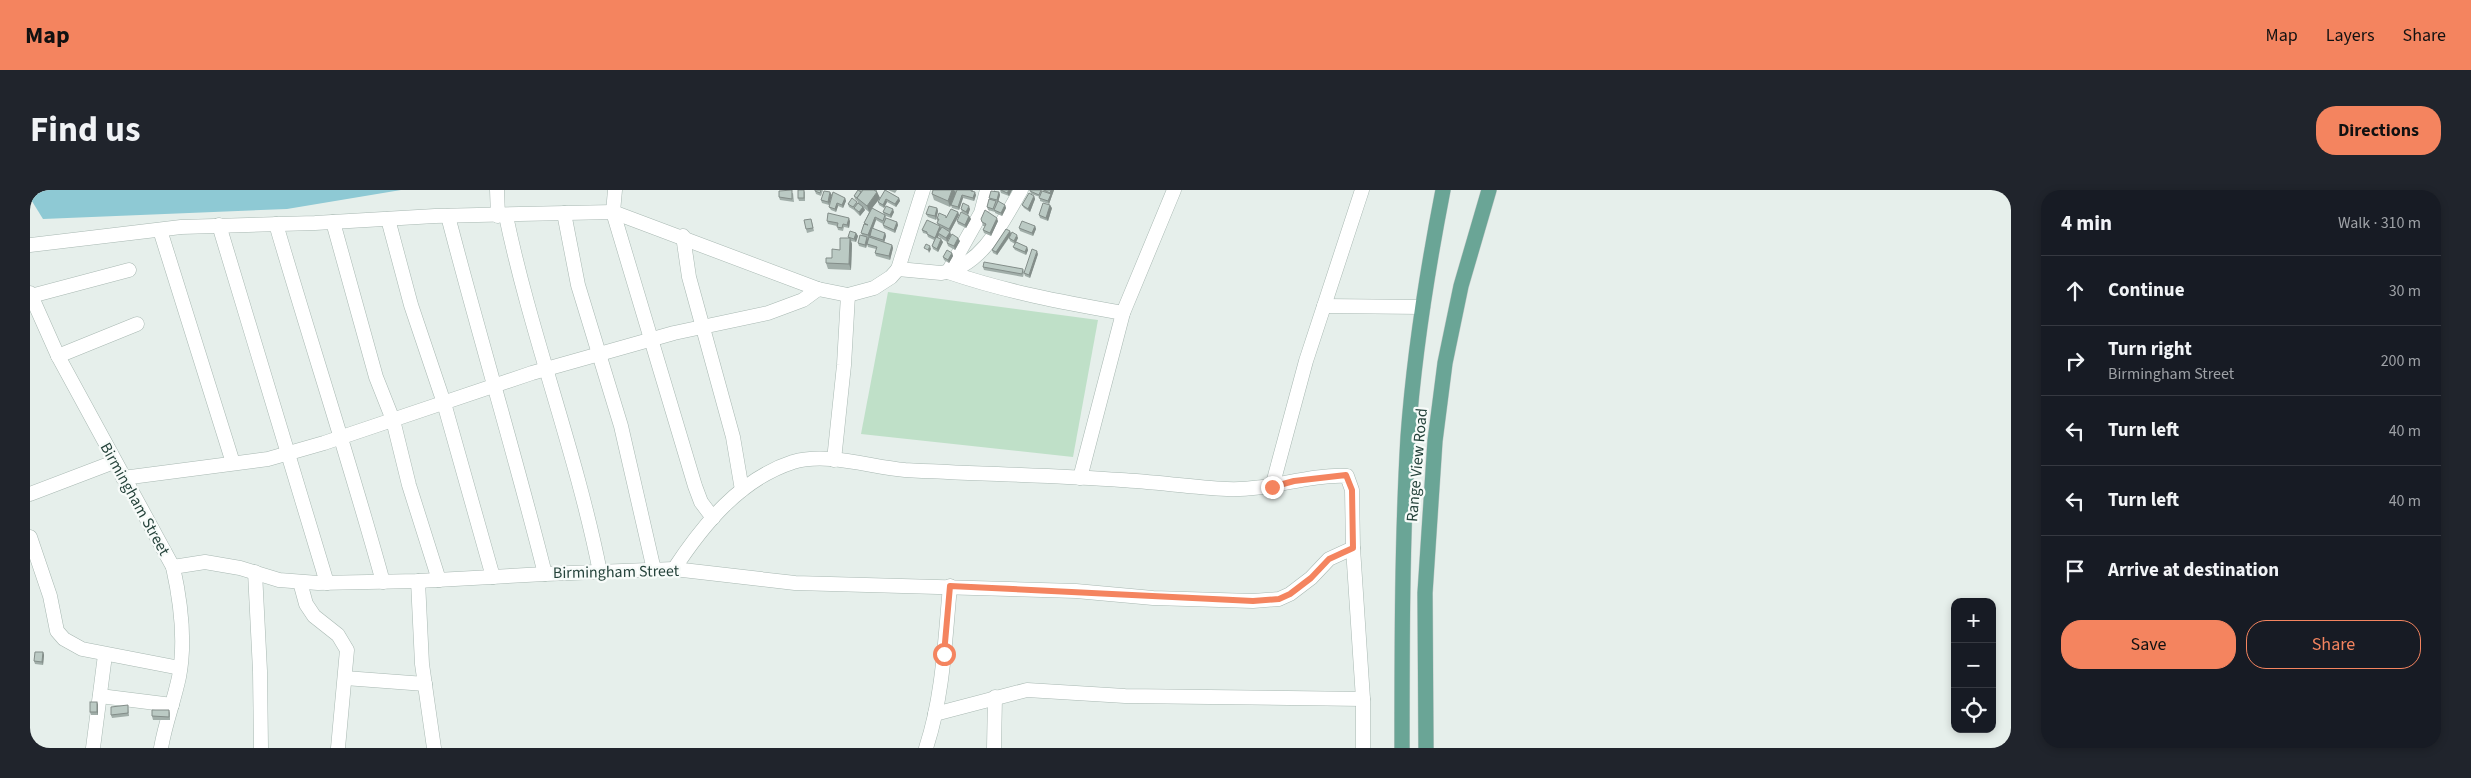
<!DOCTYPE html>
<html lang="en">
<head>
<meta charset="utf-8">
<style>
  body { margin:0; font-family:"Source Sans 3",sans-serif; background:#20242c; color:#f1f3f6 }
  .controls { position:absolute; right:15px; bottom:15px; display:grid; overflow:hidden; border-radius:10px; box-shadow:0 2px 8px #0003 }
  .controls button { width:45px; height:45px; display:grid; place-items:center; padding:0; border:0; border-bottom:1px solid #363941; background:#171b24; color:#f1f3f6; font:25px sans-serif }
  .stop { position:absolute; width:15px; height:15px; margin:-11px; border:4px solid #f4845f; border-radius:50%; background:#fff }
  .stop.end { background:#f4845f; border-color:#fff; box-shadow:0 1px 5px #0008 }
  .list { margin:0; padding:0; list-style:none }
  h2 { display:flex; justify-content:space-between; align-items:center; height:65px; margin:0; padding:0 20px; font-size:21px }
  h2 small { font-size:16px; font-weight:400; color:#9ea1a6 }
  .list li { display:grid; grid-template-columns:32px 1fr auto; gap:15px; align-items:center; box-sizing:border-box; height:70px; padding:0 20px; border-top:1px solid #363941 }
  .list b { display:block; font-size:19px; white-space:nowrap }
  .list p { margin:0; font-size:16px; white-space:nowrap; color:#9ea1a6 }
  .list em { font-size:16px; font-style:normal; color:#9ea1a6 }
  .actions { display:flex; gap:10px; padding:15px 20px }
  .actions a { flex:1; padding:11px 0; border:1px solid #f4845f; border-radius:20px; text-align:center; font-size:18px; color:#f4845f }
  .actions .main { background:#f4845f; color:#111 }
  .icon { flex:none; width:28px; height:28px; fill:none; stroke:currentColor; stroke-width:2; stroke-linecap:round; stroke-linejoin:round }
  .map { position:relative; flex:none; width:1981px; height:558px; overflow:hidden; border-radius:20px }
  header { display:flex; align-items:center; gap:30px; box-sizing:border-box; height:70px; padding:0 25px; background:#f4845f; color:#111 }
  header strong { font-size:24px }
  nav { display:flex; gap:28px; margin-inline-start:auto; font-size:18px }
  .intro { display:flex; align-items:center; justify-content:space-between; box-sizing:border-box; height:120px; padding:0 30px }
  h1 { margin:0; font-size:35px }
  .button { padding:12px 22px; border-radius:20px; background:#f4845f; color:#111; font-size:18px; font-weight:700 }
  main { display:flex; gap:30px; padding:0 30px }
  aside { flex:1; background:#171b24; border-radius:20px; box-shadow:0 2px 8px #0003 }
  .map>svg:first-child { display:block }
  .green { fill:#bfe0c8 }
  .water { fill:#8ec9d4 }
  .lines { fill:none; stroke-linecap:round; stroke-linejoin:round }
  .minor-casing { stroke:#a8b8b2; stroke-width:15 }
  .major-casing { stroke:#c2cac8; stroke-width:16 }
  .minor { stroke:#fff; stroke-width:14 }
  .major { stroke:#6aa596; stroke-width:15 }
  .wall { fill:#a1aea9 }
  .shaded-wall { fill:#838d89 }
  .building { fill:#bbcac4; stroke:#838d89 }
  .route { stroke:#f4845f; stroke-width:6 }
  .labels { text-anchor:middle; dominant-baseline:central; stroke-width:4.5; stroke-linejoin:round; paint-order:stroke }
  .street-label { font-size:16px; fill:#24423a; stroke:#f7fbf9 }
</style>
</head>
<body>
<header>
<strong>Map</strong>
<nav><a>Map</a><a>Layers</a><a>Share</a></nav>
</header>
<div class="intro"><h1>Find us</h1><a class="button">Directions</a></div>
<main>
<div class="map">
<svg width="1981" height="558" viewBox="0 0 1981 558">
  <rect width="100%" height="100%" fill="#e6efeb"/>
  <polygon class="green" points="858,102 1068,130 1043,267 831,244"/>
  <polygon class="water" points="0,0 371,0 257,19 13,29 0,8"/>
  <g class="lines">
    <defs>
      <g id="minor">
        <polyline points="467,0 468,26"/>
        <polyline points="585,0 583,22 665,296 671,312 683,328"/>
        <path d="M957,0L951,23L918,82C977,102 1031,112 1093,123"/>
        <polyline points="534,23 548,95 591,236 624,380"/>
        <path d="M418,26C449,146 485,264 515,384"/>
        <path d="M476,26C501,146 546,261 570,382"/>
        <polyline points="358,29 381,115 414,213 463,387"/>
        <polyline points="303,32 346,187 363,230 379,295 409,390"/>
        <path d="M246,34C281,154 320,272 353,392"/>
        <polyline points="189,35 297,393"/>
        <polyline points="130,40 203,273"/>
        <polyline points="653,46 659,87 703,247 712,300"/>
        <polyline points="0,55 151,37 285,33 405,26 583,22 788,99 818,105 844,98 861,87 868,79 893,0"/>
        <path d="M868,79L911,83C952,77 973,31 991,0"/>
        <polyline points="0,103 28,166 143,377 175,372 210,378 249,390 288,393 388,391 515,384 644,379 765,393 1046,401 1123,408 1223,411 1249,409 1260,404 1281,388 1299,369 1323,358"/>
        <polyline points="1,106 99,80"/>
        <polyline points="1294,116 1393,117"/>
        <polyline points="28,166 107,134"/>
        <polyline points="804,270 814,175 818,105"/>
        <polyline points="93,288 238,269 294,253 502,183 644,143 738,123 773,110 788,99"/>
        <polyline points="1050,288 1093,123 1144,0"/>
        <polyline points="1242,297 1276,171 1332,0"/>
        <polyline points="0,304 84,272"/>
        <polyline points="0,347 20,406 27,441 34,449 52,459 150,478"/>
        <path d="M644,379C673,335 710,289 763,272C798,262 840,277 875,280C947,284 1019,285 1091,290C1126,292 1161,297 1197,299C1239,301 1276,284 1317,286L1322,300L1323,358L1333,509V558"/>
        <polyline points="225,382 230,481 231,558"/>
        <polyline points="388,391 392,474 404,558"/>
        <polyline points="270,392 276,414 284,426 308,445 317,460 308,558"/>
        <polyline points="315,488 395,494"/>
        <polyline points="70,506 142,515"/>
        <polyline points="905,524 997,500 1095,506 1333,509"/>
        <polyline points="63,558 75,465"/>
        <path d="M131,558C135,534 144,511 149,487C156,451 151,413 143,377"/>
        <path d="M896,558C913,507 915,450 920,396"/>
        <polyline points="964,558 965,507"/>
      </g>
      <g id="major">
        <path d="M1372,558C1372,454 1372,351 1378,247C1384,164 1397,82 1413,0"/>
        <polyline points="1396,558 1395,403 1405,251 1415,173 1431,96 1459,0"/>
      </g>
    </defs>
    <use href="#minor" class="minor-casing"/>
    <use href="#major" class="major-casing"/>
    <use href="#minor" class="minor"/>
    <use href="#major" class="major"/>
  </g>
  <g class="wall">
    <polygon points="793,0 791,6 786,4 785,1"/>
    <polygon points="828,0 847,0 847,2 850,8 842,18 854,25 853,22 864,22 861,28 856,26 856,28 867,32 868,35 865,43 854,38 853,35 853,34 846,30 843,39 855,43 856,46 854,52 862,55 863,58 860,70 846,66 845,63 846,59 838,57 837,54 836,58 829,56 828,53 832,45 831,43 834,34 834,33 839,22 834,18 835,20 830,26 824,20 819,17 818,14 827,12 828,13 828,12 825,9 824,6"/>
    <polygon points="855,0 869,8 870,11 866,17 857,12 854,18 849,15 848,12"/>
    <polygon points="858,0 867,0 865,3"/>
    <polygon points="903,0 943,0 943,2 946,5 944,11 933,8 929,20 922,18 921,15 925,5 920,17 904,10 902,4"/>
    <polygon points="970,0 982,0 979,6 971,3"/>
    <polygon points="1000,0 1012,0 1013,2 1013,0 1024,0 1019,14 1010,11 1010,7 1001,4"/>
    <polygon points="775,1 775,11 769,11 768,8"/>
    <polygon points="969,2 970,5 968,12 975,15 976,18 972,26 965,23 965,22 958,20 957,17 960,9 959,8"/>
    <polygon points="763,3 764,12 750,10 749,7"/>
    <polygon points="802,5 799,15 792,13 791,10"/>
    <polygon points="1004,6 1005,9 1000,22 994,18 992,15"/>
    <polygon points="815,8 816,11 813,18 808,16 806,22 801,20 799,17"/>
    <polygon points="907,18 908,21 906,30 898,27 896,24"/>
    <polygon points="1022,18 1018,31 1010,28 1009,25"/>
    <polygon points="931,19 940,19 938,25 932,22"/>
    <polygon points="928,22 929,25 920,42 921,45 917,52 909,47 909,45 908,47 913,52 908,62 903,59 902,56 904,50 898,47 897,44 893,43 892,40 908,35 907,29 917,27"/>
    <polygon points="939,26 941,29 936,38 928,34 927,31"/>
    <polygon points="797,31 820,31 819,38 814,37 813,41 808,40 807,36 798,34"/>
    <polygon points="968,31 961,46 954,43 953,40 955,36 953,36 952,32"/>
    <polygon points="782,32 784,41 777,43 776,39"/>
    <polygon points="1005,36 1006,39 1003,46 990,41 989,38"/>
    <polygon points="980,41 981,44 988,48 986,52 997,57 998,60 996,65 985,60 983,57 985,54 980,51 979,48 967,65 963,63 962,60"/>
    <polygon points="826,43 828,46 826,52 821,51 822,54 821,80 798,79 796,73 810,60 818,48 818,47"/>
    <polygon points="930,51 925,60 918,56 917,53"/>
    <polygon points="922,63 923,66 919,73 914,70 913,67"/>
    <polygon points="1008,64 1000,88 995,86 994,83 993,87 954,80 953,77 993,79 994,82"/>
    <polygon points="13,462 14,465 13,475 5,474 4,471"/>
    <polygon points="67,512 68,515 68,525 61,525 60,522"/>
    <polygon points="98,515 99,526 82,528 81,525"/>
    <polygon points="139,520 140,523 140,530 123,530 122,526"/>
  </g>
  <g class="shaded-wall">
    <polygon points="922,0 924,0 926,3 920,17 918,11"/>
    <polygon points="979,0 982,0 979,6 977,3"/>
    <polygon points="1021,0 1024,0 1019,14 1018,11"/>
    <polygon points="800,2 802,5 799,15 798,12"/>
    <polygon points="847,2 850,8 839,22 837,16"/>
    <polygon points="945,2 946,5 944,11 943,8"/>
    <polygon points="969,2 970,5 968,13 967,10"/>
    <polygon points="932,5 933,8 929,20 928,17"/>
    <polygon points="1004,6 1005,9 1000,22 998,19"/>
    <polygon points="815,8 816,11 813,18 812,15"/>
    <polygon points="869,8 870,11 866,17 865,14"/>
    <polygon points="856,9 857,12 854,18 853,15"/>
    <polygon points="807,13 808,16 806,22 805,19"/>
    <polygon points="975,15 976,18 972,26 971,23"/>
    <polygon points="1020,15 1022,18 1018,31 1016,28"/>
    <polygon points="939,16 940,19 938,25 936,22"/>
    <polygon points="833,17 835,20 830,26 829,22"/>
    <polygon points="907,18 908,21 906,30 905,26"/>
    <polygon points="863,19 864,22 861,28 860,25"/>
    <polygon points="928,22 929,25 920,42 919,39"/>
    <polygon points="939,26 941,29 936,38 935,35"/>
    <polygon points="845,27 846,30 839,48 838,45"/>
    <polygon points="819,28 820,31 819,38 817,35"/>
    <polygon points="967,28 968,31 961,46 960,43"/>
    <polygon points="867,32 868,35 865,43 864,40"/>
    <polygon points="910,36 911,39 908,43 909,45 906,51 905,48"/>
    <polygon points="1005,36 1006,39 1003,46 1002,43"/>
    <polygon points="980,41 981,44 967,65 966,62"/>
    <polygon points="920,42 921,45 917,52 916,48"/>
    <polygon points="826,43 828,46 826,52 824,49"/>
    <polygon points="855,43 856,46 854,53 853,50"/>
    <polygon points="987,45 988,48 985,54 984,51"/>
    <polygon points="837,47 838,50 836,58 835,55"/>
    <polygon points="820,48 822,54 821,80 819,74"/>
    <polygon points="928,48 930,51 925,60 924,56"/>
    <polygon points="911,49 913,52 908,62 907,59"/>
    <polygon points="862,55 863,58 860,70 859,66"/>
    <polygon points="900,56 901,59 899,63 898,60"/>
    <polygon points="997,57 998,60 996,65 995,62"/>
    <polygon points="1007,61 1008,64 1000,88 999,85"/>
    <polygon points="922,63 923,66 919,73 918,70"/>
    <polygon points="13,462 14,465 13,475 12,472"/>
    <polygon points="67,512 68,515 68,525 67,522"/>
  </g>
  <g class="building">
    <polygon points="762,0 762,9 749,7 749,1"/>
    <rect x="768" y="0" width="6" height="8"/>
    <polygon points="785,0 791,0 790,3 785,1"/>
    <polygon points="828,0 831,2 827,8 824,6"/>
    <polygon points="833,0 844,0 847,2 837,16 827,8"/>
    <polygon points="855,0 869,8 865,14 856,9 853,15 848,12"/>
    <polygon points="903,0 922,0 918,11 902,4"/>
    <polygon points="927,0 941,0 941,1 945,2 943,8 932,5 928,17 921,15"/>
    <polygon points="971,0 979,0 977,3"/>
    <polygon points="1000,0 1011,0 1009,5 1000,1"/>
    <polygon points="1014,0 1021,0 1020,3"/>
    <polygon points="794,1 800,2 798,12 791,10"/>
    <polygon points="961,1 969,2 967,10 959,8"/>
    <polygon points="1012,1 1021,4 1018,11 1009,8"/>
    <polygon points="803,2 815,8 812,15 807,13 805,19 799,17"/>
    <polygon points="999,3 1004,6 998,19 992,15"/>
    <polygon points="822,8 827,12 823,17 818,14"/>
    <polygon points="959,9 966,11 963,19 957,17"/>
    <polygon points="968,11 975,15 971,23 964,20"/>
    <polygon points="828,13 833,17 829,22 824,18"/>
    <polygon points="933,13 939,16 936,22 931,19"/>
    <polygon points="1013,13 1020,15 1016,28 1009,25"/>
    <polygon points="856,16 863,19 860,25 853,22"/>
    <polygon points="899,16 907,18 905,26 896,24"/>
    <polygon points="842,18 855,25 853,31 845,27 838,45 831,43 834,34 838,35 834,33"/>
    <polygon points="921,19 928,22 919,39 907,33 909,29 907,29 909,23 916,26 916,28"/>
    <polygon points="955,20 967,28 960,43 953,40 956,34 952,32 951,29"/>
    <polygon points="931,22 939,26 935,35 927,31"/>
    <polygon points="798,23 819,28 817,35 813,34 812,38 807,37 808,33 797,31"/>
    <polygon points="856,28 867,32 864,40 853,35"/>
    <polygon points="781,29 783,38 776,39 774,30"/>
    <polygon points="897,30 910,36 905,48 897,44 897,42 892,40"/>
    <polygon points="992,31 1005,36 1002,43 989,38"/>
    <polygon points="912,37 920,42 916,48 908,43"/>
    <polygon points="842,38 855,43 853,50 840,46"/>
    <polygon points="976,39 980,41 966,62 962,60"/>
    <polygon points="820,41 826,43 824,49 818,47"/>
    <polygon points="982,42 987,45 984,51 979,48"/>
    <polygon points="922,44 928,48 924,56 917,53"/>
    <polygon points="830,45 837,47 835,55 828,53"/>
    <polygon points="839,47 862,55 859,66 845,63 847,57 837,54"/>
    <polygon points="906,47 911,49 907,59 902,56"/>
    <polygon points="810,48 820,48 819,74 796,73 796,68 802,68 802,59 810,60"/>
    <polygon points="986,52 997,57 995,62 983,57"/>
    <polygon points="896,54 900,56 898,60 894,58"/>
    <polygon points="1002,59 1007,61 999,85 994,83"/>
    <polygon points="917,60 922,63 918,70 913,67"/>
    <polygon points="954,72 993,79 992,84 953,77"/>
    <polygon points="5,462 13,462 12,472 4,471"/>
    <rect x="60" y="512" width="7" height="10"/>
    <polygon points="98,515 98,523 81,525 81,517"/>
    <polygon points="122,520 139,520 139,527 122,526"/>
  </g>
  <g class="lines">
    <polyline class="route" points="914,464 920,396 1223,411 1249,409 1260,404 1281,388 1299,369 1323,358 1322,300 1316,285 1264,291 1242,297"/>
  </g>
  <g class="labels">
    <g class="street-label">
      <text transform="translate(1387 275) rotate(-85)">Range View Road</text>
      <text transform="translate(105 309) rotate(61)">Birmingham Street</text>
      <text transform="translate(586 382) rotate(-1)">Birmingham Street</text>
    </g>
  </g>
</svg>
<div class="controls">
<button>+</button>
<button>−</button>
<button><svg class="icon" aria-label="locate" viewBox="0 0 24 24"><circle cx="12" cy="12" r="6"/><path d="M12 2v4M12 18v4M2 12h4M18 12h4"/></svg></button>
</div>
<div class="stop" style="left:914px;top:464px"></div>
<div class="stop end" style="left:1242px;top:297px"></div>
</div>
<aside>
<h2>4 min<small>Walk · 310 m</small></h2>
<ul class="list">
<li><svg class="icon" aria-label="ahead" viewBox="0 0 24 24"><path d="M12 20V5M6 11l6-6 6 6"/></svg><div><b>Continue</b></div><em>30 m</em></li>
<li><svg class="icon" aria-label="right" viewBox="0 0 24 24"><path d="M7 20v-9h11M14 6l5 5-5 5"/></svg><div><b>Turn right</b><p>Birmingham Street</p></div><em>200 m</em></li>
<li><svg class="icon" aria-label="left" viewBox="0 0 24 24"><path d="M17 20v-9H6M10 6l-5 5 5 5"/></svg><div><b>Turn left</b></div><em>40 m</em></li>
<li><svg class="icon" aria-label="left" viewBox="0 0 24 24"><path d="M17 20v-9H6M10 6l-5 5 5 5"/></svg><div><b>Turn left</b></div><em>40 m</em></li>
<li><svg class="icon" aria-label="arrive" viewBox="0 0 24 24"><path d="M6 21V4h12l-3 4 3 4H6"/></svg><div><b>Arrive at destination</b></div></li>
</ul>
<div class="actions"><a class="main">Save</a><a>Share</a></div>
</aside>
</main>
</body>
</html>
